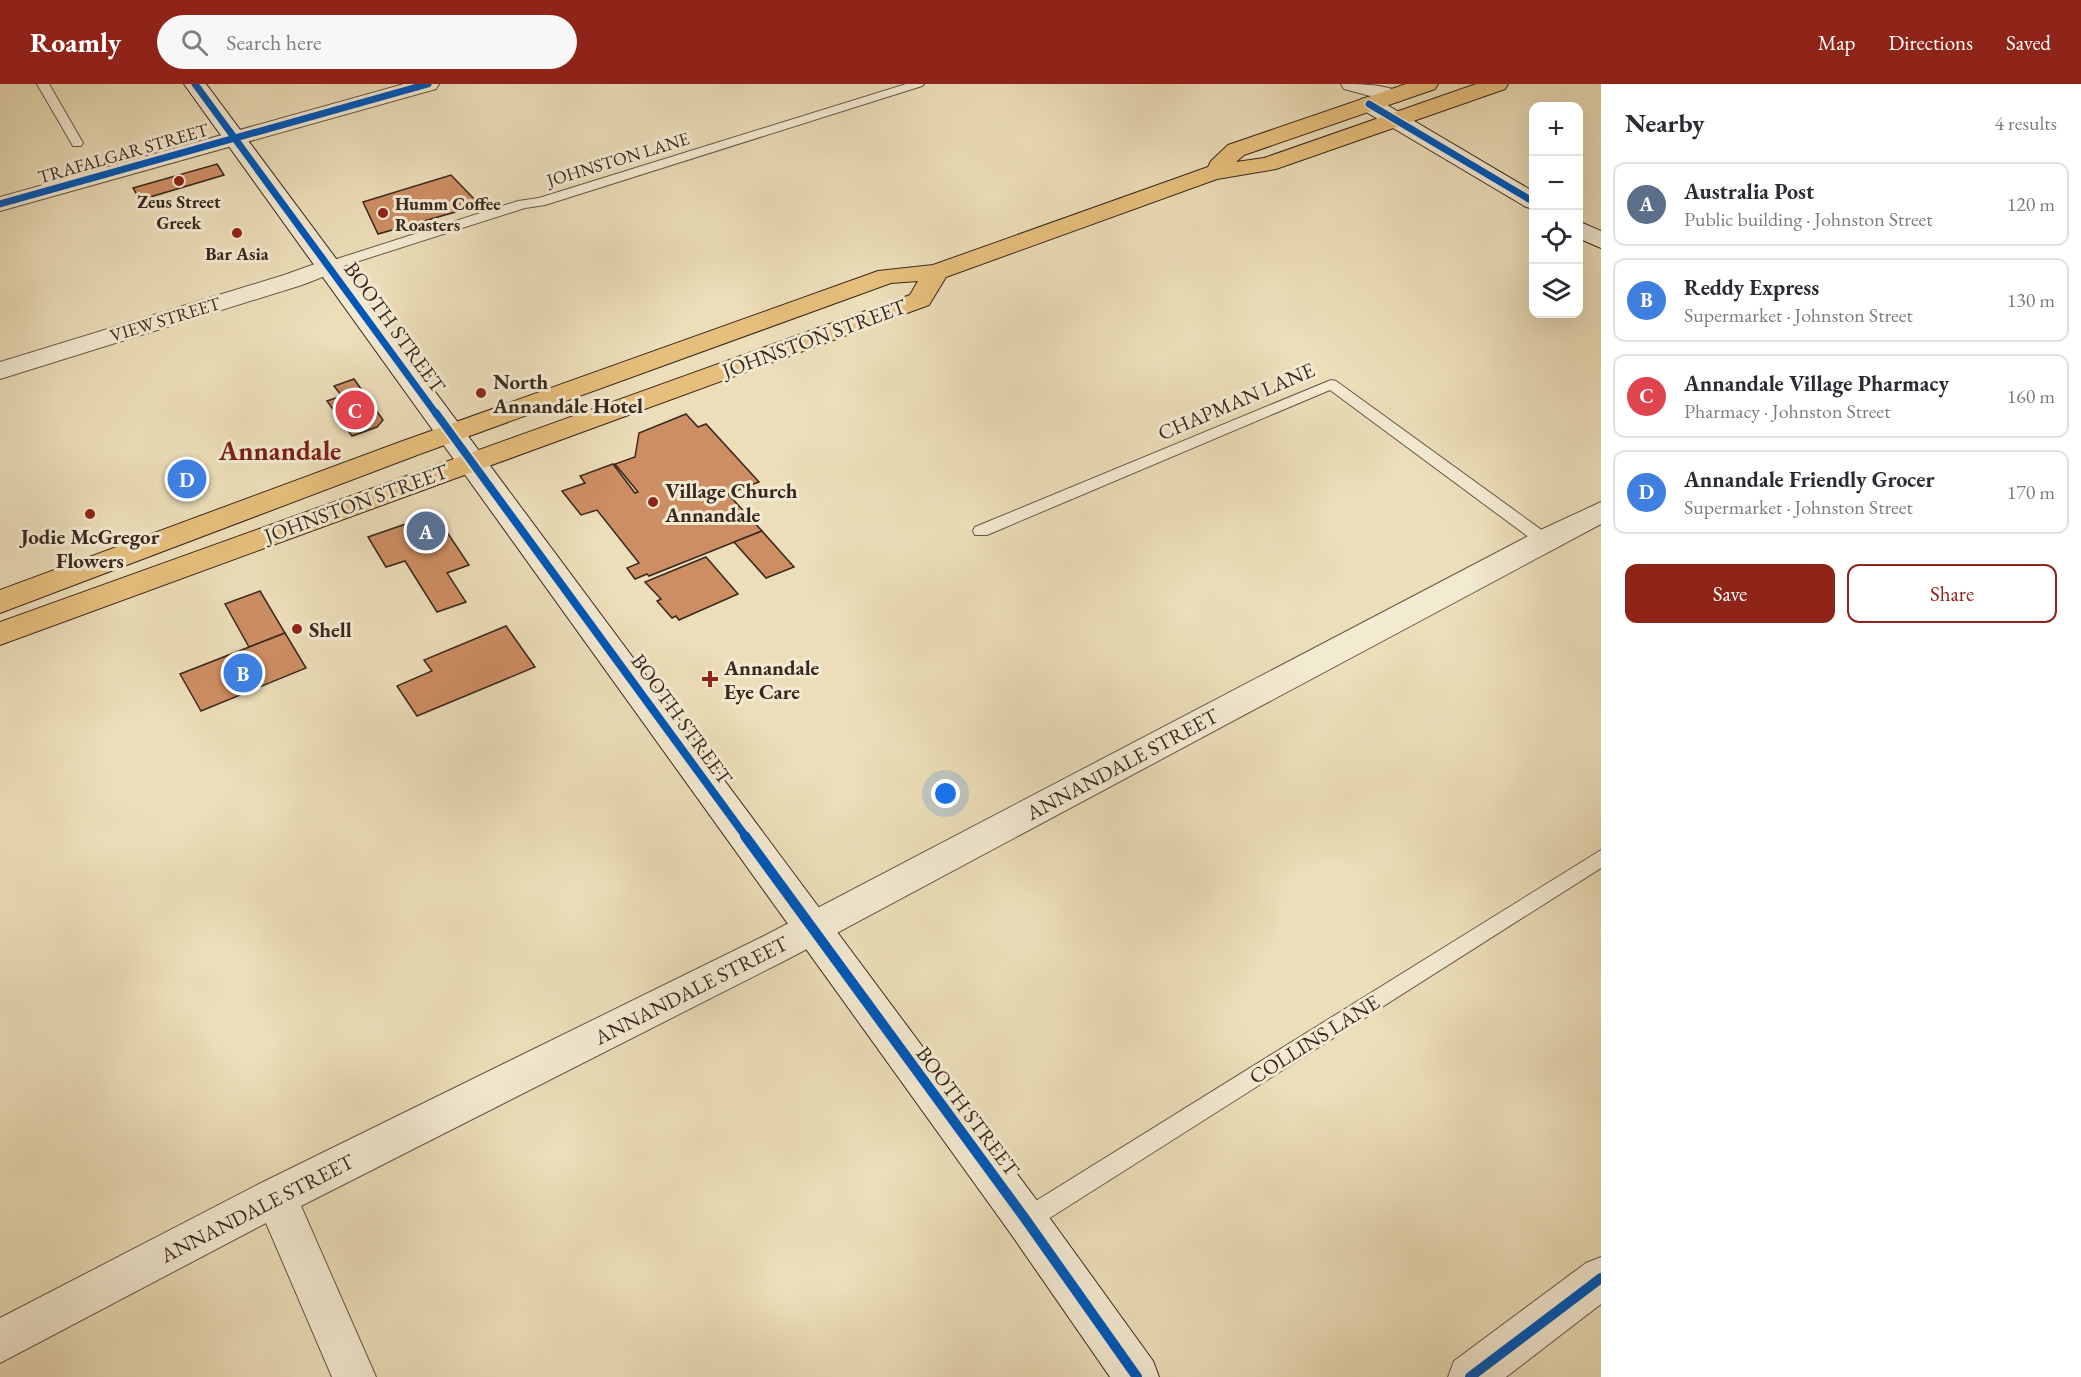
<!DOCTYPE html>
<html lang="en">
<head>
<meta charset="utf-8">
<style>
  body { margin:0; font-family:"EB Garamond",serif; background:#f7f7f7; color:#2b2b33 }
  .controls { position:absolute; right:18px; top:18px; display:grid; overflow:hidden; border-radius:12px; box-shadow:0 6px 24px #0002 }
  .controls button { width:54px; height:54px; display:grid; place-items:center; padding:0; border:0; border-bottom:2px solid #e1e1e2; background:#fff; color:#2b2b33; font:30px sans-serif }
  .you { position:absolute; left:946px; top:710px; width:21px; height:21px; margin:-15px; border:4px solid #fff; border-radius:50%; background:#1a73e8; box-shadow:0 0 0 9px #1a73e833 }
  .badge { display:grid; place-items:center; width:39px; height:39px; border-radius:50%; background:#8f2418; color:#fff; font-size:20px; font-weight:700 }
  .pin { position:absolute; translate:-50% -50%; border:3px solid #fff; box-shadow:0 2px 6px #0006 }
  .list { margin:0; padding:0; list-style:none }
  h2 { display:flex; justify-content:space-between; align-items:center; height:78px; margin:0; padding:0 24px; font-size:26px }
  h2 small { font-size:20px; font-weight:400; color:#7c7c81 }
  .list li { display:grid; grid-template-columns:39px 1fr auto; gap:18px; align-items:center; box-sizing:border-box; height:84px; margin:0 12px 12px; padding:0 12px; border:2px solid #e1e1e2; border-radius:12px }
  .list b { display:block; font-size:22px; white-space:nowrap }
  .list p { margin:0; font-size:20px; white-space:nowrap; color:#7c7c81 }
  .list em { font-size:20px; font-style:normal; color:#7c7c81 }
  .actions { display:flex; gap:12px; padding:18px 24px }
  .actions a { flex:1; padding:14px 0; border:2px solid #8f2418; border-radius:12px; text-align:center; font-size:21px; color:#8f2418 }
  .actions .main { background:#8f2418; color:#fff }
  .icon { flex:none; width:33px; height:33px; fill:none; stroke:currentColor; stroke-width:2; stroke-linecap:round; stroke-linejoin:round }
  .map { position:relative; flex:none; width:1601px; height:1293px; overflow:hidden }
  header { display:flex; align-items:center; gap:36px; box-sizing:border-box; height:84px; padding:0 30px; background:#8f2418; color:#fff }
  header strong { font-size:28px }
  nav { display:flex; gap:33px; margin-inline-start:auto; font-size:21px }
  .search { width:420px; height:54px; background:#f7f7f7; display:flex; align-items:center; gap:15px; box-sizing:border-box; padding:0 21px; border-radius:33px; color:#7c7c81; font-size:22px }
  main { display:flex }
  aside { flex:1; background:#fff }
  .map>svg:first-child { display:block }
  .building { fill:#ce8e63; stroke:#39281f; stroke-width:1.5 }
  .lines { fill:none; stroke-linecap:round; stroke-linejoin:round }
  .lane-casing { stroke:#665646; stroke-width:2 }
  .street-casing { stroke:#665646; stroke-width:2 }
  .secondary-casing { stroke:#39281f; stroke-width:2 }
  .primary-casing { stroke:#39281f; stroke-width:2 }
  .lane { fill:#f3ead2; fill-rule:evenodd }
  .street { fill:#f3ead2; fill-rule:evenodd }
  .secondary { fill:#f3ead2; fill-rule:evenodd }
  .primary { fill:#e6bf7c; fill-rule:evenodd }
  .cycleway-far2-casing { stroke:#f3ead2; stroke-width:10 }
  .cycleway-far1-casing { stroke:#f3ead2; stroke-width:12 }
  .cycleway-casing { stroke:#f3ead2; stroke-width:14 }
  .cycleway-far2 { stroke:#0057b8; stroke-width:7 }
  .cycleway-far1 { stroke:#0057b8; stroke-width:8 }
  .cycleway { stroke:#0057b8; stroke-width:10 }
  .poi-dot { fill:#8f2418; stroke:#f3ead2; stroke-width:2 }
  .labels { text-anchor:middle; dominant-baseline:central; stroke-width:6; stroke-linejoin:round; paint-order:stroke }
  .far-street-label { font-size:18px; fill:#39281f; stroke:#f3ead2 }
  .far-poi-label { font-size:18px; font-weight:bold; fill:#39281f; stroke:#f3ead2 }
  .street-label { font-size:21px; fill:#39281f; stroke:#f3ead2 }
  .poi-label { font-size:21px; font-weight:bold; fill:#39281f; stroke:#f3ead2; text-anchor:start }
  .district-label { font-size:27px; font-weight:bold; fill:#7a1f14; stroke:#f3ead2 }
</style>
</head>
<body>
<header>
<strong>Roamly</strong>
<div class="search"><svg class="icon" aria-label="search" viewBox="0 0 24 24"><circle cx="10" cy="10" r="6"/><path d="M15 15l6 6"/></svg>Search here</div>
<nav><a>Map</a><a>Directions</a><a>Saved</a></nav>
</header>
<main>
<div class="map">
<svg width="1601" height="1293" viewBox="0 0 1601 1293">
  <rect width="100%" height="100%" fill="#ecdeb9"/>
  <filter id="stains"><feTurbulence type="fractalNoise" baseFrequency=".00333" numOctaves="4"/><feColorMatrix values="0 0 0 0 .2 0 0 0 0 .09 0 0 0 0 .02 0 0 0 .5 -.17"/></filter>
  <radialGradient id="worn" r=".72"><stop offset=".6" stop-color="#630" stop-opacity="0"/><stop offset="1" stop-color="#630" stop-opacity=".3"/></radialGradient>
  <g class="building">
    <polygon points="217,80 224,91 140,116 133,104"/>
    <polygon points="451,91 480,121 378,150 363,118"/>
    <polygon points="354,295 383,336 377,343 352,352 327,317 342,312 334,302"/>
    <polygon points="686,330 698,343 706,340 759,398 728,410 762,447 649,492 647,490 635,495 627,484 639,479 597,426 581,431 562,407 585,399 580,392 613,380 635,409 638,408 615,380 635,373 639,349"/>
    <polygon points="435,430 469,481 447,489 466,518 437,528 405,477 386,483 368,453"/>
    <polygon points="762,447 794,483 766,494 734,458"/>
    <polygon points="706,473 738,510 679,536 676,532 672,534 657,517 661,515 645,498"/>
    <polygon points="260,507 285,549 249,563 225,520"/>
    <polygon points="506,542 535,583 417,632 397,602 432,587 424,576"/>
    <polygon points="285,549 306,584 201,627 180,590"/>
  </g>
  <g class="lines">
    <defs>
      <g id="lane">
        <polygon points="37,0 49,0 83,59 81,62 73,62"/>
        <polygon points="906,0 924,0 922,2 545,121 525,124 334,185 329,186 322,182 324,179 518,117 539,114"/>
        <polygon points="1331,296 1336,297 1550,452 1552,456 1550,460 1538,460 1330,306 987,451 975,451 973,447 975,443"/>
        <polygon points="1601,766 1601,784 1034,1144 1026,1147 1018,1144 1015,1136 1018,1128"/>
      </g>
      <g id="street">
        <polygon points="404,0 439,0 436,5 0,127 0,113"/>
        <path d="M1341,0C1358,0 1394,0 1404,12L1401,17L1393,18L1344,5Z"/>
        <polygon points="329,175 338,177 341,182 338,187 302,201 0,295 0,278 284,191"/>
        <polygon points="1601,418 1601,440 790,874 301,1122 376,1293 332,1293 266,1139 0,1279 0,1234 261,1099 764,852 1534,449"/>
        <polygon points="1601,1173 1601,1220 1506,1293 1448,1293 1454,1277 1586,1179"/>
      </g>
      <g id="secondary">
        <polygon points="184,0 206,0 1041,1122 1153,1277 1159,1293 1110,1293 1011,1150"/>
        <polygon points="1369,13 1377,15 1534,108 1534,125 1526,123 1361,25 1358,20 1361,15"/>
        <polygon points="1578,137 1601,147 1601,164 1578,154"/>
      </g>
      <polygon id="primary" points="1406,0 1438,0 1435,5 1244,71 1236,78 1264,74 1476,0 1508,0 1505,5 1276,85 1217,95 946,193 929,221 0,561 0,538 910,211 918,197 891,199 420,370 0,529 0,506 400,358 878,187 933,181 1208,83 1211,77 1228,61"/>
    </defs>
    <use href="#lane" class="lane-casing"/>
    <use href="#street" class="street-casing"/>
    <use href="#secondary" class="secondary-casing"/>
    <use href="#primary" class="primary-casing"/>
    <use href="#lane" class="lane"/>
    <use href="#street" class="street"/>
    <use href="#secondary" class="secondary"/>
    <use href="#primary" class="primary"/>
    <defs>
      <g id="cycleway-far2">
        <polyline points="195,0 437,331"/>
        <polyline points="1369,20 1534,118"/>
        <polyline points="0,120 428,0"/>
      </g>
      <polyline id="cycleway-far1" points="436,329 746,753"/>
      <g id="cycleway">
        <polyline points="745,752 1026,1136 1137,1293"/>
        <polyline points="1470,1293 1601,1194"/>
      </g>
    </defs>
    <use href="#cycleway-far2" class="cycleway-far2-casing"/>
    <use href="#cycleway-far1" class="cycleway-far1-casing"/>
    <use href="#cycleway" class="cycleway-casing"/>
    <use href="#cycleway-far2" class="cycleway-far2"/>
    <use href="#cycleway-far1" class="cycleway-far1"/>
    <use href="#cycleway" class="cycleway"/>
  </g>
  <g class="poi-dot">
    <circle cx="179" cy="97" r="6"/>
    <circle cx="383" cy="129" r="6"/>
    <circle cx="237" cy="149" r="6"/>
    <circle cx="481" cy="309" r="6"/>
    <circle cx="653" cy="418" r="6"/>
    <circle cx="90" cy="430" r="6"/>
    <circle cx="297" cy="545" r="6"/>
    <path d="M707 586h6v6h6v6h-6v6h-6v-6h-6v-6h6z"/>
  </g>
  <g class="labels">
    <g class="far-street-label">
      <text transform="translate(123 69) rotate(-16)">TRAFALGAR STREET</text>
      <text transform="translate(618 75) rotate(-17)">JOHNSTON LANE</text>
      <text transform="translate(165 235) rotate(-17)">VIEW STREET</text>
    </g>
    <g class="far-poi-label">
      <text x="179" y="117">Zeus Street<tspan x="179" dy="21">Greek</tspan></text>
      <text x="395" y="119" text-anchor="start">Humm Coffee<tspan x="395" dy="21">Roasters</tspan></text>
      <text x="237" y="169">Bar Asia</text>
    </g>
    <g class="street-label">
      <text transform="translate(395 243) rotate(54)">BOOTH STREET</text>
      <text transform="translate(814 254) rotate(-20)">JOHNSTON STREET</text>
      <text transform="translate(1236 317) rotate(-23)">CHAPMAN LANE</text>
      <text transform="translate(356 419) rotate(-20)">JOHNSTON STREET</text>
      <text transform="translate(682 635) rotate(54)">BOOTH STREET</text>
      <text transform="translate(1122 680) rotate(-28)">ANNANDALE STREET</text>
      <text transform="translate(691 906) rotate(-27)">ANNANDALE STREET</text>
      <text transform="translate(1314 955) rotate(-32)">COLLINS LANE</text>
      <text transform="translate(968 1027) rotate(53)">BOOTH STREET</text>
      <text transform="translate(257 1124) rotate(-27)">ANNANDALE STREET</text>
    </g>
    <g class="poi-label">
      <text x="493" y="297">North<tspan x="493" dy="24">Annandale Hotel</tspan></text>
      <text x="665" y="406">Village Church<tspan x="665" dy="24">Annandale</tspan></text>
      <text x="90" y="452" text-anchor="middle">Jodie McGregor<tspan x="90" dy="24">Flowers</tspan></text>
      <text x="309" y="545">Shell</text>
      <text x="724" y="583">Annandale<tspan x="724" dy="24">Eye Care</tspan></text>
    </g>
    <g class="district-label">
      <text x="280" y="366">Annandale</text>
    </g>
  </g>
  <rect width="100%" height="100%" filter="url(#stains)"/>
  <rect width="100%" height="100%" fill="url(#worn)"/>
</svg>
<div class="controls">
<button>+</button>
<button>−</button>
<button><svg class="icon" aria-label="locate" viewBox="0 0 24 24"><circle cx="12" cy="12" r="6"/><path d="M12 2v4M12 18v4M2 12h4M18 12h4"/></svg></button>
<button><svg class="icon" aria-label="layers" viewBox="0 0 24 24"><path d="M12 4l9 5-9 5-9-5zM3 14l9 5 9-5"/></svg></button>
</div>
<div class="you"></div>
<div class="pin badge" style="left:426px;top:447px;background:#5c6f8a">A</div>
<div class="pin badge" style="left:243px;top:589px;background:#3f7fe0">B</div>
<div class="pin badge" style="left:355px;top:326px;background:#e0444e">C</div>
<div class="pin badge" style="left:187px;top:395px;background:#3f7fe0">D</div>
</div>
<aside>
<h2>Nearby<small>4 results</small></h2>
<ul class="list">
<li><span class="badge" style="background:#5c6f8a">A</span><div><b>Australia Post</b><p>Public building · Johnston Street</p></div><em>120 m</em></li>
<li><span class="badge" style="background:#3f7fe0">B</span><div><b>Reddy Express</b><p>Supermarket · Johnston Street</p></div><em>130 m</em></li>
<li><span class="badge" style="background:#e0444e">C</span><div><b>Annandale Village Pharmacy</b><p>Pharmacy · Johnston Street</p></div><em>160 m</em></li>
<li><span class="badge" style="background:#3f7fe0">D</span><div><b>Annandale Friendly Grocer</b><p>Supermarket · Johnston Street</p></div><em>170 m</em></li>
</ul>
<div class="actions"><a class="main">Save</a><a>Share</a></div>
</aside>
</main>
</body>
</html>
